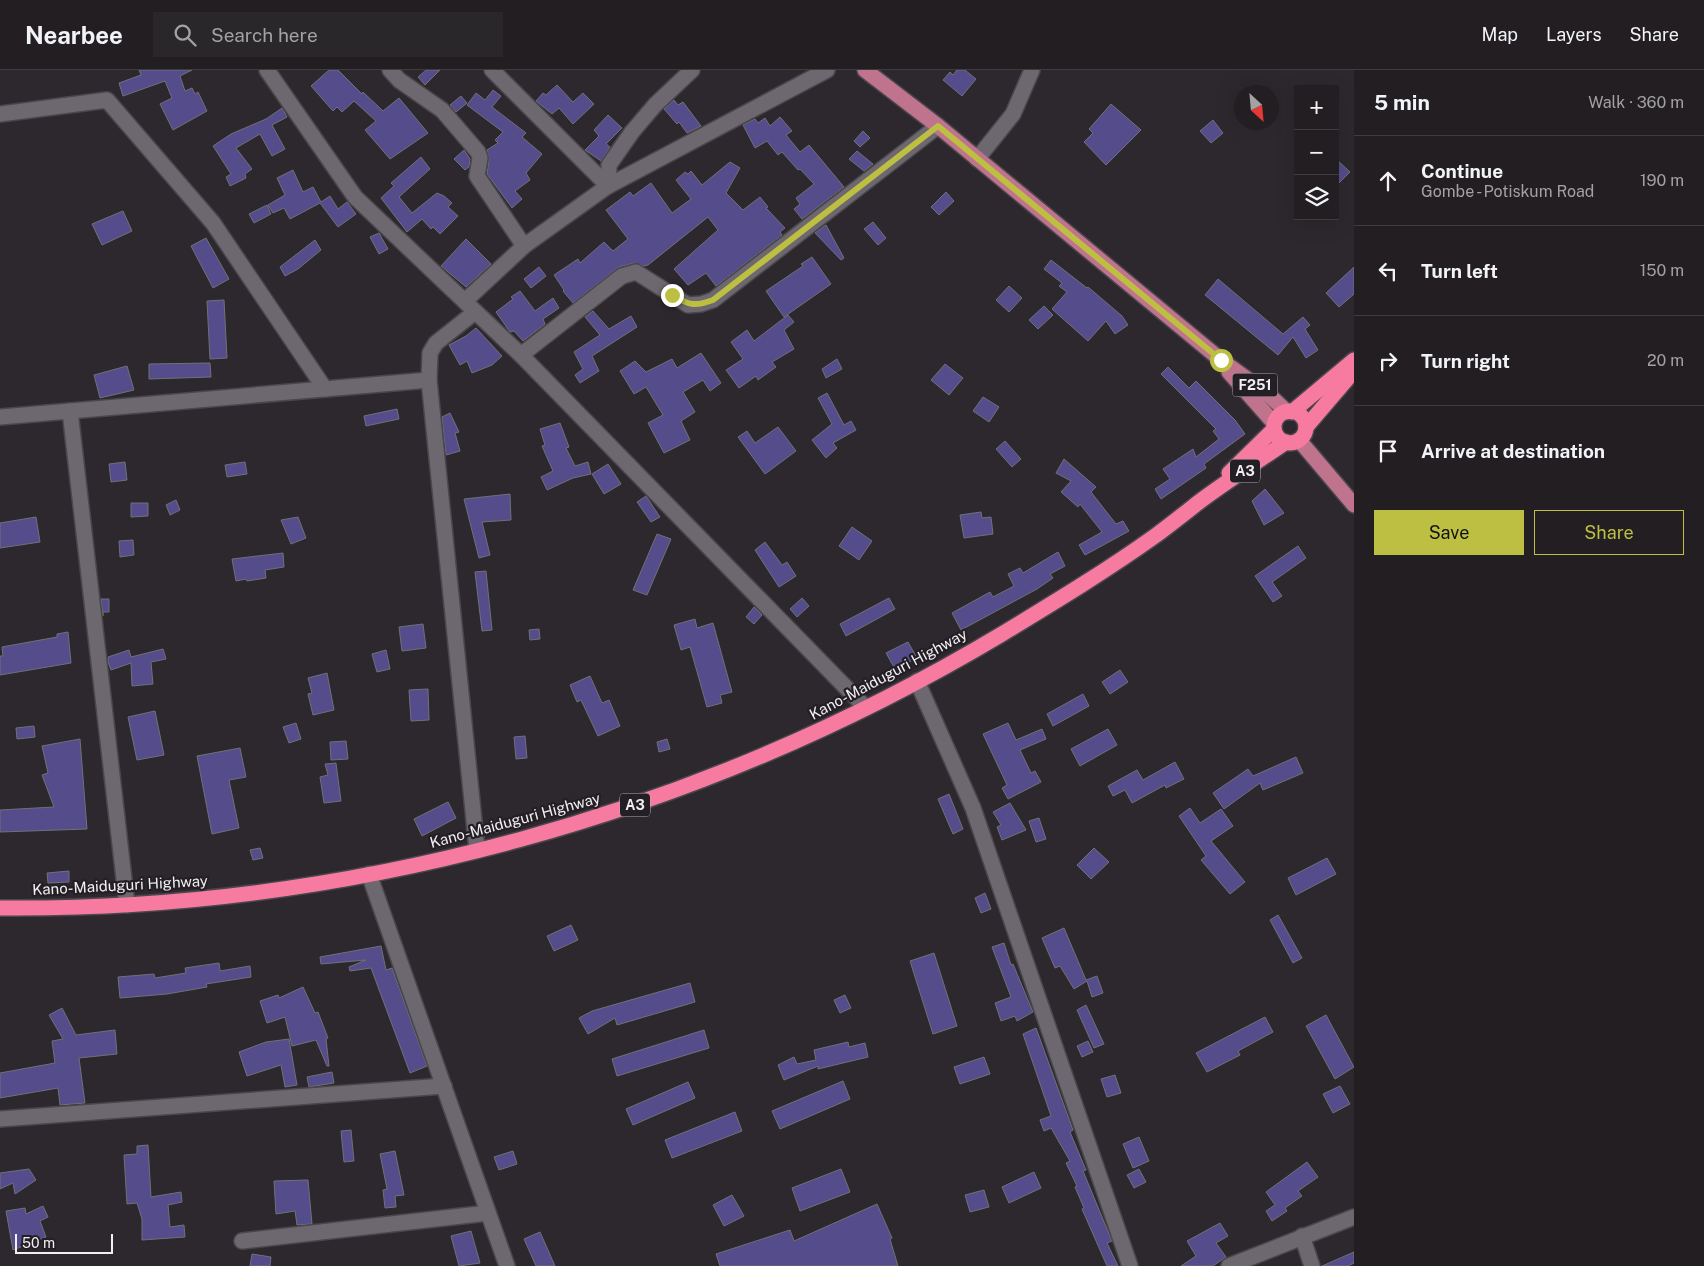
<!DOCTYPE html>
<html lang="en">
<head>
<meta charset="utf-8">
<style>
  body { margin:0; font-family:"Public Sans",sans-serif; background:#2a272a; color:#f1f3f6 }
  .controls { position:absolute; right:15px; top:15px; display:grid; overflow:hidden; border-radius:0px; box-shadow:0 5px 20px #0002 }
  .controls button { width:45px; height:45px; display:grid; place-items:center; padding:0; border:0; border-bottom:1px solid #3f3c40; background:#221e22; color:#f1f3f6; font:25px sans-serif }
  .compass { position:absolute; left:1234px; top:15px; width:45px; height:45px; border-radius:50%; background:#221e22; box-shadow:0 5px 20px #0002; rotate:154deg }
  .scale { position:absolute; left:15px; bottom:12px; width:98px; box-sizing:border-box; padding-left:5px; border:2px solid #f2eff3; border-top:0; font-size:14px; line-height:18px; white-space:nowrap; color:#f2eff3; -webkit-text-stroke:4px #231f25; paint-order:stroke }
  .stop { position:absolute; width:15px; height:15px; margin:-11px; border:4px solid #bdbf43; border-radius:50%; background:#fff }
  .stop.end { background:#bdbf43; border-color:#fff; box-shadow:0 1px 5px #0008 }
  .list { margin:0; padding:0; list-style:none }
  h2 { display:flex; justify-content:space-between; align-items:center; height:65px; margin:0; padding:0 20px; font-size:21px }
  h2 small { font-size:16px; font-weight:400; color:#a2a2a5 }
  .list li { display:grid; grid-template-columns:32px 1fr auto; gap:15px; align-items:center; box-sizing:border-box; height:90px; padding:0 20px; border-top:1px solid #3f3c40 }
  .list b { display:block; font-size:19px; white-space:nowrap }
  .list p { margin:0; font-size:16px; white-space:nowrap; color:#a2a2a5 }
  .list em { font-size:16px; font-style:normal; color:#a2a2a5 }
  .actions { display:flex; gap:10px; padding:15px 20px }
  .actions a { flex:1; padding:11px 0; border:1px solid #bdbf43; border-radius:0px; text-align:center; font-size:18px; color:#bdbf43 }
  .actions .main { background:#bdbf43; color:#111 }
  .icon { flex:none; width:28px; height:28px; fill:none; stroke:currentColor; stroke-width:2; stroke-linecap:round; stroke-linejoin:round }
  .map { position:relative; flex:none; width:1354px; height:1196px; overflow:hidden }
  header { display:flex; align-items:center; gap:30px; box-sizing:border-box; height:70px; padding:0 25px; background:#221e22; border-bottom:1px solid #3f3c40 }
  header strong { font-size:24px }
  nav { display:flex; gap:28px; margin-inline-start:auto; font-size:18px }
  .search { width:350px; height:45px; background:#2a272a; display:flex; align-items:center; gap:12px; box-sizing:border-box; padding:0 18px; border-radius:0px; color:#a2a2a5; font-size:19px }
  main { display:flex }
  aside { flex:1; background:#221e22 }
  .map>svg:first-child { display:block }
  .building { fill:#554d8b; stroke:#707078 }
  .lines { fill:none; stroke-linecap:round; stroke-linejoin:round }
  .minor-casing { stroke:#4a464c; stroke-width:18 }
  .major-casing { stroke:#4a464c; stroke-width:18 }
  .highway-casing { stroke:#4a464c; stroke-width:18 }
  .minor { stroke:#6d686f; stroke-width:15 }
  .major { stroke:#c0738d; stroke-width:15 }
  .highway { stroke:#f77ba1; stroke-width:15 }
  .route { stroke:#bdbf43; stroke-width:6 }
  .labels { text-anchor:middle; dominant-baseline:central; stroke-width:4.5; stroke-linejoin:round; paint-order:stroke }
  .shield { fill:#231f25; stroke:#b4b1b5; stroke-width:1 }
  .shield-label { font-size:14px; font-weight:bold; fill:#f2eff3 }
  .street-label { font-size:15px; fill:#f2eff3; stroke:#231f25 }
</style>
</head>
<body>
<header>
<strong>Nearbee</strong>
<div class="search"><svg class="icon" aria-label="search" viewBox="0 0 24 24"><circle cx="10" cy="10" r="6"/><path d="M15 15l6 6"/></svg>Search here</div>
<nav><a>Map</a><a>Layers</a><a>Share</a></nav>
</header>
<main>
<div class="map">
<svg width="1354" height="1196" viewBox="0 0 1354 1196">
  <rect width="100%" height="100%" fill="#2d282e"/>
  <g class="building">
    <polygon points="139,0 192,0 180,6 185,21 192,18 195,24 198,22 207,41 173,60 160,34 172,28 165,11 123,26 119,13 141,5"/>
    <polygon points="329,0 338,0 362,24 363,22 383,41 399,28 428,63 390,89 365,60 376,51 354,31 342,42 337,37 333,41 311,16"/>
    <polygon points="426,0 440,0 425,15 418,7"/>
    <polygon points="957,0 965,0 976,9 962,26 943,10 950,2 953,5"/>
    <polygon points="557,15 573,32 583,23 594,34 573,54 559,38 552,44 536,31 543,23 546,25"/>
    <polygon points="493,20 501,26 492,37 526,63 522,67 542,84 526,103 530,110 515,121 522,129 512,138 487,104 489,89 487,80 498,73 495,70 503,62 467,35 476,23 485,30"/>
    <polygon points="461,26 467,33 456,42 450,35"/>
    <polygon points="674,30 678,35 683,32 701,56 687,63 679,52 677,54 664,39"/>
    <polygon points="1111,34 1141,60 1106,95 1084,72 1093,63 1089,59"/>
    <polygon points="282,38 287,47 272,55 285,79 272,86 260,64 236,78 252,99 245,104 246,108 230,116 226,107 231,104 213,76 231,64 266,49"/>
    <polygon points="608,45 622,58 606,74 610,77 601,91 585,80 599,66 594,60"/>
    <polygon points="780,47 792,61 786,65 800,82 809,75 844,117 802,149 794,139 800,134 796,128 814,114 800,99 798,100 782,82 778,85 767,71 755,78 743,55 755,49 758,53 765,48 770,56"/>
    <polygon points="1213,50 1223,63 1211,73 1200,61"/>
    <polygon points="863,61 870,68 860,77 854,71"/>
    <polygon points="464,80 470,89 469,97 465,100 454,89"/>
    <polygon points="857,81 873,94 864,101 849,89"/>
    <polygon points="421,87 430,99 399,127 412,143 437,123 444,126 452,133 448,137 458,146 440,164 433,157 431,159 422,149 407,162 381,128 394,116 391,113"/>
    <polygon points="1335,88 1350,102 1335,117"/>
    <polygon points="730,92 740,98 726,123 743,140 760,127 768,137 766,138 785,158 780,162 782,165 716,216 706,203 688,215 674,199 718,160 708,147 648,195 644,196 634,193 619,197 573,233 563,221 564,220 554,205 578,189 580,193 604,172 613,181 628,169 606,140 630,122 633,126 651,113 672,143 691,129 676,110 685,102 688,104 691,101 702,115"/>
    <polygon points="293,100 303,122 313,117 321,132 330,126 338,139 347,132 356,144 338,157 320,133 290,149 284,138 273,143 268,135 285,125 277,108"/>
    <polygon points="946,122 954,131 939,145 931,137"/>
    <polygon points="267,135 271,144 254,153 249,144"/>
    <polygon points="123,141 132,161 102,175 92,154"/>
    <polygon points="873,152 886,168 878,175 864,159"/>
    <polygon points="826,155 844,188 841,190 815,163"/>
    <polygon points="379,163 388,179 379,184 370,167"/>
    <polygon points="206,168 229,209 213,218 191,176"/>
    <polygon points="466,169 491,194 466,217 441,196"/>
    <polygon points="315,170 321,180 298,199 285,206 280,197"/>
    <polygon points="812,187 831,214 784,247 766,221 803,196 801,194"/>
    <polygon points="1051,190 1087,218 1088,217 1122,246 1128,255 1115,264 1106,251 1088,271 1052,239 1067,222 1059,216 1062,213 1044,199"/>
    <polygon points="539,197 546,206 531,218 524,209"/>
    <polygon points="1354,197 1354,224 1339,237 1326,223"/>
    <polygon points="1218,209 1283,264 1303,247 1310,255 1305,259 1318,280 1306,288 1293,267 1278,285 1205,225"/>
    <polygon points="1009,216 1022,228 1009,242 996,230"/>
    <polygon points="520,221 535,241 553,228 559,238 543,249 545,254 523,271 514,261 510,262 496,242 513,229 511,227"/>
    <polygon points="224,230 227,288 210,289 207,231"/>
    <polygon points="1044,236 1053,245 1038,259 1029,250"/>
    <polygon points="593,241 609,259 631,246 637,257 592,286 599,301 580,313 575,305 583,299 574,282 600,265 585,247"/>
    <polygon points="788,245 794,252 784,260 794,279 772,292 776,297 758,310 756,306 739,318 726,300 743,289 731,272 747,260 754,271"/>
    <polygon points="476,258 502,286 492,295 472,303 467,291 460,295 449,275 466,266"/>
    <polygon points="701,283 721,313 710,321 703,310 683,322 695,342 681,351 690,370 664,383 648,353 663,345 646,317 634,324 620,301 635,291 646,302 672,289 677,298"/>
    <polygon points="837,289 842,299 826,308 822,299"/>
    <polygon points="210,293 211,307 149,309 149,294"/>
    <polygon points="945,294 963,308 949,325 931,310"/>
    <polygon points="127,296 134,320 100,328 94,305"/>
    <polygon points="1168,297 1189,318 1196,311 1235,350 1245,364 1204,394 1206,398 1161,429 1155,419 1170,409 1163,399 1193,379 1196,387 1219,369 1213,361 1216,359 1161,304"/>
    <polygon points="827,323 844,355 851,351 856,360 833,373 837,378 826,388 812,370 832,354 818,328"/>
    <polygon points="983,327 999,337 989,352 973,341"/>
    <polygon points="397,339 399,349 366,356 364,346"/>
    <polygon points="450,343 459,362 455,363 460,381 446,385 442,347"/>
    <polygon points="560,353 569,377 566,378 575,396 588,392 591,404 573,408 547,420 541,407 553,401 542,376 545,375 540,359"/>
    <polygon points="778,357 796,381 765,404 738,367 747,361 755,373"/>
    <polygon points="1005,371 1021,389 1012,397 996,379"/>
    <polygon points="1064,389 1096,417 1091,422 1116,454 1123,451 1129,461 1085,485 1079,475 1102,462 1080,434 1078,437 1061,422 1071,411 1056,403"/>
    <polygon points="125,392 127,410 111,412 109,394"/>
    <polygon points="245,392 247,404 227,407 225,395"/>
    <polygon points="608,394 621,414 604,424 592,404"/>
    <polygon points="1265,419 1284,443 1264,455 1252,431"/>
    <polygon points="510,424 511,450 482,452 490,485 479,488 464,429"/>
    <polygon points="646,426 660,447 651,452 637,432"/>
    <polygon points="176,430 180,440 170,445 166,435"/>
    <polygon points="131,433 148,433 148,446 131,447"/>
    <polygon points="981,442 982,448 991,447 993,464 964,468 960,445"/>
    <polygon points="36,447 40,472 0,478 0,453"/>
    <polygon points="298,447 306,468 291,474 281,450"/>
    <polygon points="852,457 872,471 859,490 839,476"/>
    <polygon points="657,464 671,469 647,525 633,520"/>
    <polygon points="133,470 134,485 120,487 119,471"/>
    <polygon points="765,472 782,495 787,492 796,506 779,517 755,480"/>
    <polygon points="1298,476 1306,488 1272,512 1282,526 1273,532 1255,506"/>
    <polygon points="1058,482 1065,496 1050,504 1053,508 1037,519 961,560 952,543 990,522 993,527 1014,516 1008,504 1020,498 1023,503"/>
    <polygon points="283,483 284,497 265,500 266,508 247,511 246,509 236,511 232,489"/>
    <polygon points="486,501 492,560 482,561 475,502"/>
    <polygon points="802,528 809,536 797,547 790,539"/>
    <polygon points="889,528 895,539 846,566 840,554"/>
    <polygon points="101,529 109,529 109,542 103,542 103,546"/>
    <polygon points="754,537 762,545 754,554 746,547"/>
    <polygon points="695,549 697,558 713,553 732,622 720,625 722,633 707,637 690,577 681,580 674,555"/>
    <polygon points="423,554 426,578 402,581 399,557"/>
    <polygon points="539,559 540,569 530,570 529,560"/>
    <polygon points="68,562 71,593 0,605 0,586 3,586 2,577 57,567 57,564"/>
    <polygon points="908,572 917,588 895,599 886,583"/>
    <polygon points="163,579 166,589 151,592 153,614 132,616 131,593 111,600 108,592 108,587 129,580 131,587"/>
    <polygon points="386,580 390,599 377,602 372,584"/>
    <polygon points="1120,600 1128,612 1110,624 1102,612"/>
    <polygon points="327,603 334,640 313,645 308,624 312,623 308,608"/>
    <polygon points="590,606 602,633 609,630 620,656 598,666 581,630 577,632 570,615"/>
    <polygon points="428,619 429,650 411,651 409,620"/>
    <polygon points="1083,624 1089,636 1053,656 1047,644"/>
    <polygon points="155,641 164,685 137,690 128,647"/>
    <polygon points="296,653 301,669 289,673 283,657"/>
    <polygon points="1008,653 1016,670 1042,659 1046,669 1020,680 1031,703 1035,701 1041,712 1008,729 1002,718 1007,715 983,664"/>
    <polygon points="34,656 35,667 17,669 16,658"/>
    <polygon points="1108,659 1117,675 1080,696 1071,679"/>
    <polygon points="525,666 527,688 516,689 514,667"/>
    <polygon points="80,669 87,759 0,762 0,740 54,737 42,705 48,703 42,676"/>
    <polygon points="667,669 670,679 659,682 657,672"/>
    <polygon points="346,671 348,689 331,690 330,672"/>
    <polygon points="240,678 246,707 229,710 239,758 212,764 197,686"/>
    <polygon points="1296,687 1303,703 1263,720 1260,713 1224,739 1213,723 1248,699 1253,706"/>
    <polygon points="1175,692 1184,709 1166,718 1165,715 1132,733 1125,720 1113,726 1108,716 1137,700 1143,710"/>
    <polygon points="336,693 341,731 324,733 320,707 328,705 325,694"/>
    <polygon points="949,724 963,759 953,764 938,729"/>
    <polygon points="448,732 456,748 422,766 414,749"/>
    <polygon points="1010,733 1026,760 1002,770 997,757 1001,755 993,742"/>
    <polygon points="1190,738 1200,753 1221,739 1233,756 1211,771 1245,812 1230,824 1201,790 1206,786 1179,746"/>
    <polygon points="1039,748 1046,769 1036,772 1029,751"/>
    <polygon points="260,778 263,788 253,790 250,780"/>
    <polygon points="1094,778 1109,792 1091,809 1077,795"/>
    <polygon points="1327,788 1336,804 1296,825 1288,808"/>
    <polygon points="69,801 69,812 48,813 47,803"/>
    <polygon points="985,823 991,839 981,843 975,828"/>
    <polygon points="1278,845 1302,888 1293,893 1270,850"/>
    <polygon points="571,855 578,870 554,881 547,866"/>
    <polygon points="1064,858 1086,910 1097,906 1103,923 1092,927 1087,911 1074,919 1060,896 1055,898 1042,868"/>
    <polygon points="1004,873 1011,895 1013,894 1033,942 1017,951 1015,946 1001,951 995,933 1011,927 992,877"/>
    <polygon points="381,876 386,900 392,898 427,996 410,1003 371,898 350,901 349,897 366,890 321,894 320,887"/>
    <polygon points="934,883 957,956 933,964 910,891"/>
    <polygon points="219,893 220,901 250,896 251,907 206,914 207,917 167,924 120,928 118,907 154,904 155,908 186,903 185,898"/>
    <polygon points="690,913 695,932 617,955 615,948 588,964 579,948 592,941"/>
    <polygon points="303,917 315,943 318,942 328,968 326,969 329,996 327,996 316,970 292,976 285,947 267,953 260,931 278,925 279,928"/>
    <polygon points="845,925 851,938 840,943 834,930"/>
    <polygon points="1086,935 1104,974 1094,978 1077,940"/>
    <polygon points="62,938 76,965 115,960 117,984 79,988 85,1033 60,1035 58,1018 0,1028 0,1003 55,993 52,971 63,969 49,945"/>
    <polygon points="1326,945 1354,997 1335,1009 1306,956"/>
    <polygon points="1265,947 1273,962 1238,981 1240,985 1207,1002 1196,983"/>
    <polygon points="1036,958 1073,1060 1070,1062 1086,1100 1083,1101 1112,1171 1107,1173 1118,1196 1107,1196 1082,1139 1084,1138 1075,1117 1077,1116 1066,1093 1070,1091 1051,1058 1044,1061 1040,1050 1051,1046 1023,964"/>
    <polygon points="704,960 709,978 617,1006 612,989"/>
    <polygon points="289,969 297,1015 285,1017 281,995 247,1006 239,982 266,972"/>
    <polygon points="1088,971 1093,982 1082,987 1077,976"/>
    <polygon points="848,972 849,977 865,973 868,987 818,999 818,996 784,1010 778,995 794,987 797,994 816,990 814,980"/>
    <polygon points="984,987 990,1004 960,1014 954,997"/>
    <polygon points="332,1002 334,1013 309,1017 307,1007"/>
    <polygon points="1115,1005 1121,1023 1107,1027 1101,1009"/>
    <polygon points="843,1011 850,1029 780,1059 772,1041"/>
    <polygon points="688,1012 695,1028 633,1055 626,1039"/>
    <polygon points="1340,1016 1350,1034 1333,1043 1323,1024"/>
    <polygon points="735,1042 742,1061 672,1088 665,1070"/>
    <polygon points="351,1060 354,1091 344,1092 341,1061"/>
    <polygon points="1139,1067 1149,1091 1133,1098 1123,1074"/>
    <polygon points="148,1075 151,1127 181,1122 182,1132 168,1135 170,1157 184,1155 185,1167 142,1170 142,1149 137,1133 127,1134 124,1085 137,1084 137,1076"/>
    <polygon points="395,1081 404,1125 395,1126 396,1137 385,1138 383,1120 387,1119 380,1084"/>
    <polygon points="513,1081 517,1094 499,1100 494,1087"/>
    <polygon points="1307,1092 1318,1107 1298,1121 1302,1126 1285,1138 1287,1141 1272,1151 1266,1141 1275,1135 1266,1122"/>
    <polygon points="29,1099 36,1110 15,1124 13,1113 0,1119 0,1103"/>
    <polygon points="841,1099 850,1122 800,1141 792,1118"/>
    <polygon points="1139,1099 1146,1112 1134,1118 1127,1105"/>
    <polygon points="1034,1102 1041,1118 1009,1133 1002,1117"/>
    <polygon points="308,1110 312,1154 297,1155 295,1141 276,1144 274,1111"/>
    <polygon points="984,1120 989,1137 970,1142 965,1125"/>
    <polygon points="732,1125 744,1146 724,1156 713,1135"/>
    <polygon points="877,1134 892,1168 890,1169 898,1196 720,1196 716,1184 790,1160 794,1171"/>
    <polygon points="43,1136 48,1147 40,1151 46,1167 13,1180 6,1141 25,1138 26,1144"/>
    <polygon points="1220,1153 1228,1166 1216,1173 1226,1187 1213,1196 1181,1196 1196,1186 1187,1171"/>
    <polygon points="471,1161 480,1193 459,1196 451,1166"/>
    <polygon points="540,1162 555,1196 536,1196 524,1169"/>
    <polygon points="1354,1182 1354,1193 1348,1196 1322,1196"/>
    <polygon points="252,1184 271,1187 270,1196 250,1196"/>
  </g>
  <g class="lines">
    <defs>
      <g id="minor">
        <polyline points="267,0 355,127 521,285 866,638"/>
        <polyline points="390,0 399,10 442,40 478,82 480,88 477,106 524,176"/>
        <polyline points="492,0 608,116"/>
        <polyline points="0,44 107,30 213,153 325,319"/>
        <polyline points="977,89 1013,44 1032,0"/>
        <polyline points="608,116 609,95 632,62 655,35 692,0"/>
        <polyline points="465,231 524,176 608,116 827,0"/>
        <polyline points="475,242 436,273 430,283 429,310 477,780"/>
        <polyline points="521,285 622,206 636,202 688,235 701,234 713,230 938,56"/>
        <polyline points="70,341 127,835"/>
        <polyline points="0,347 429,310"/>
        <polyline points="917,611 973,738 1130,1196"/>
        <polyline points="369,804 507,1196"/>
        <polyline points="0,1049 444,1016"/>
        <polyline points="1302,1166 1312,1196"/>
        <polyline points="242,1171 488,1143"/>
        <polyline points="1229,1196 1354,1147"/>
      </g>
      <g id="major">
        <polyline points="865,0 938,56 1221,290 1269,325 1287,342"/>
        <polyline points="1229,302 1274,353"/>
        <polyline points="1299,370 1354,435"/>
      </g>
      <g id="highway">
        <circle cx="1290" cy="357" r="16"/>
        <polyline points="1292,342 1354,290"/>
        <polyline points="1306,357 1354,301"/>
        <polyline points="1229,403 1274,359"/>
        <path d="M0,838C351,841 701,744 1002,564C1053,533 1106,501 1155,466C1170,455 1185,443 1199,432C1227,411 1257,392 1286,372"/>
      </g>
    </defs>
    <use href="#minor" class="minor-casing"/>
    <use href="#major" class="major-casing"/>
    <use href="#highway" class="highway-casing"/>
    <use href="#minor" class="minor"/>
    <use href="#major" class="major"/>
    <use href="#highway" class="highway"/>
  </g>
  <g class="lines">
    <path class="route" d="M672,225C689,235 694,237 713,230L938,56L1221,290"/>
  </g>
  <g class="labels">
    <g class="shield">
      <rect x="1232.5" y="303.5" width="45" height="23" rx="4"/>
      <rect x="1230" y="389.5" width="30" height="23" rx="4"/>
      <rect x="620" y="723.5" width="30" height="23" rx="4"/>
    </g>
    <g class="shield-label">
      <text x="1255" y="315">F251</text>
      <text x="1245" y="401">A3</text>
      <text x="635" y="735">A3</text>
    </g>
    <g class="street-label">
      <text transform="translate(888 604) rotate(-28)">Kano-Maiduguri Highway</text>
      <text transform="translate(515 750) rotate(-15)">Kano-Maiduguri Highway</text>
      <text transform="translate(120 815) rotate(-3)">Kano-Maiduguri Highway</text>
    </g>
  </g>
</svg>
<div class="controls">
<button>+</button>
<button>−</button>
<button><svg class="icon" aria-label="layers" viewBox="0 0 24 24"><path d="M12 4l9 5-9 5-9-5zM3 14l9 5 9-5"/></svg></button>
</div>
<svg class="compass" viewBox="-18 -18 36 36"><path d="M0-13l5 13h-10z" fill="#e53935"/><path d="M0 13l5-13h-10z" fill="#a2a2a5"/></svg>
<div class="scale">50 m</div>
<div class="stop" style="left:1221px;top:290px"></div>
<div class="stop end" style="left:672px;top:225px"></div>
</div>
<aside>
<h2>5 min<small>Walk · 360 m</small></h2>
<ul class="list">
<li><svg class="icon" aria-label="ahead" viewBox="0 0 24 24"><path d="M12 20V5M6 11l6-6 6 6"/></svg><div><b>Continue</b><p>Gombe - Potiskum Road</p></div><em>190 m</em></li>
<li><svg class="icon" aria-label="left" viewBox="0 0 24 24"><path d="M17 20v-9H6M10 6l-5 5 5 5"/></svg><div><b>Turn left</b></div><em>150 m</em></li>
<li><svg class="icon" aria-label="right" viewBox="0 0 24 24"><path d="M7 20v-9h11M14 6l5 5-5 5"/></svg><div><b>Turn right</b></div><em>20 m</em></li>
<li><svg class="icon" aria-label="arrive" viewBox="0 0 24 24"><path d="M6 21V4h12l-3 4 3 4H6"/></svg><div><b>Arrive at destination</b></div></li>
</ul>
<div class="actions"><a class="main">Save</a><a>Share</a></div>
</aside>
</main>
</body>
</html>
